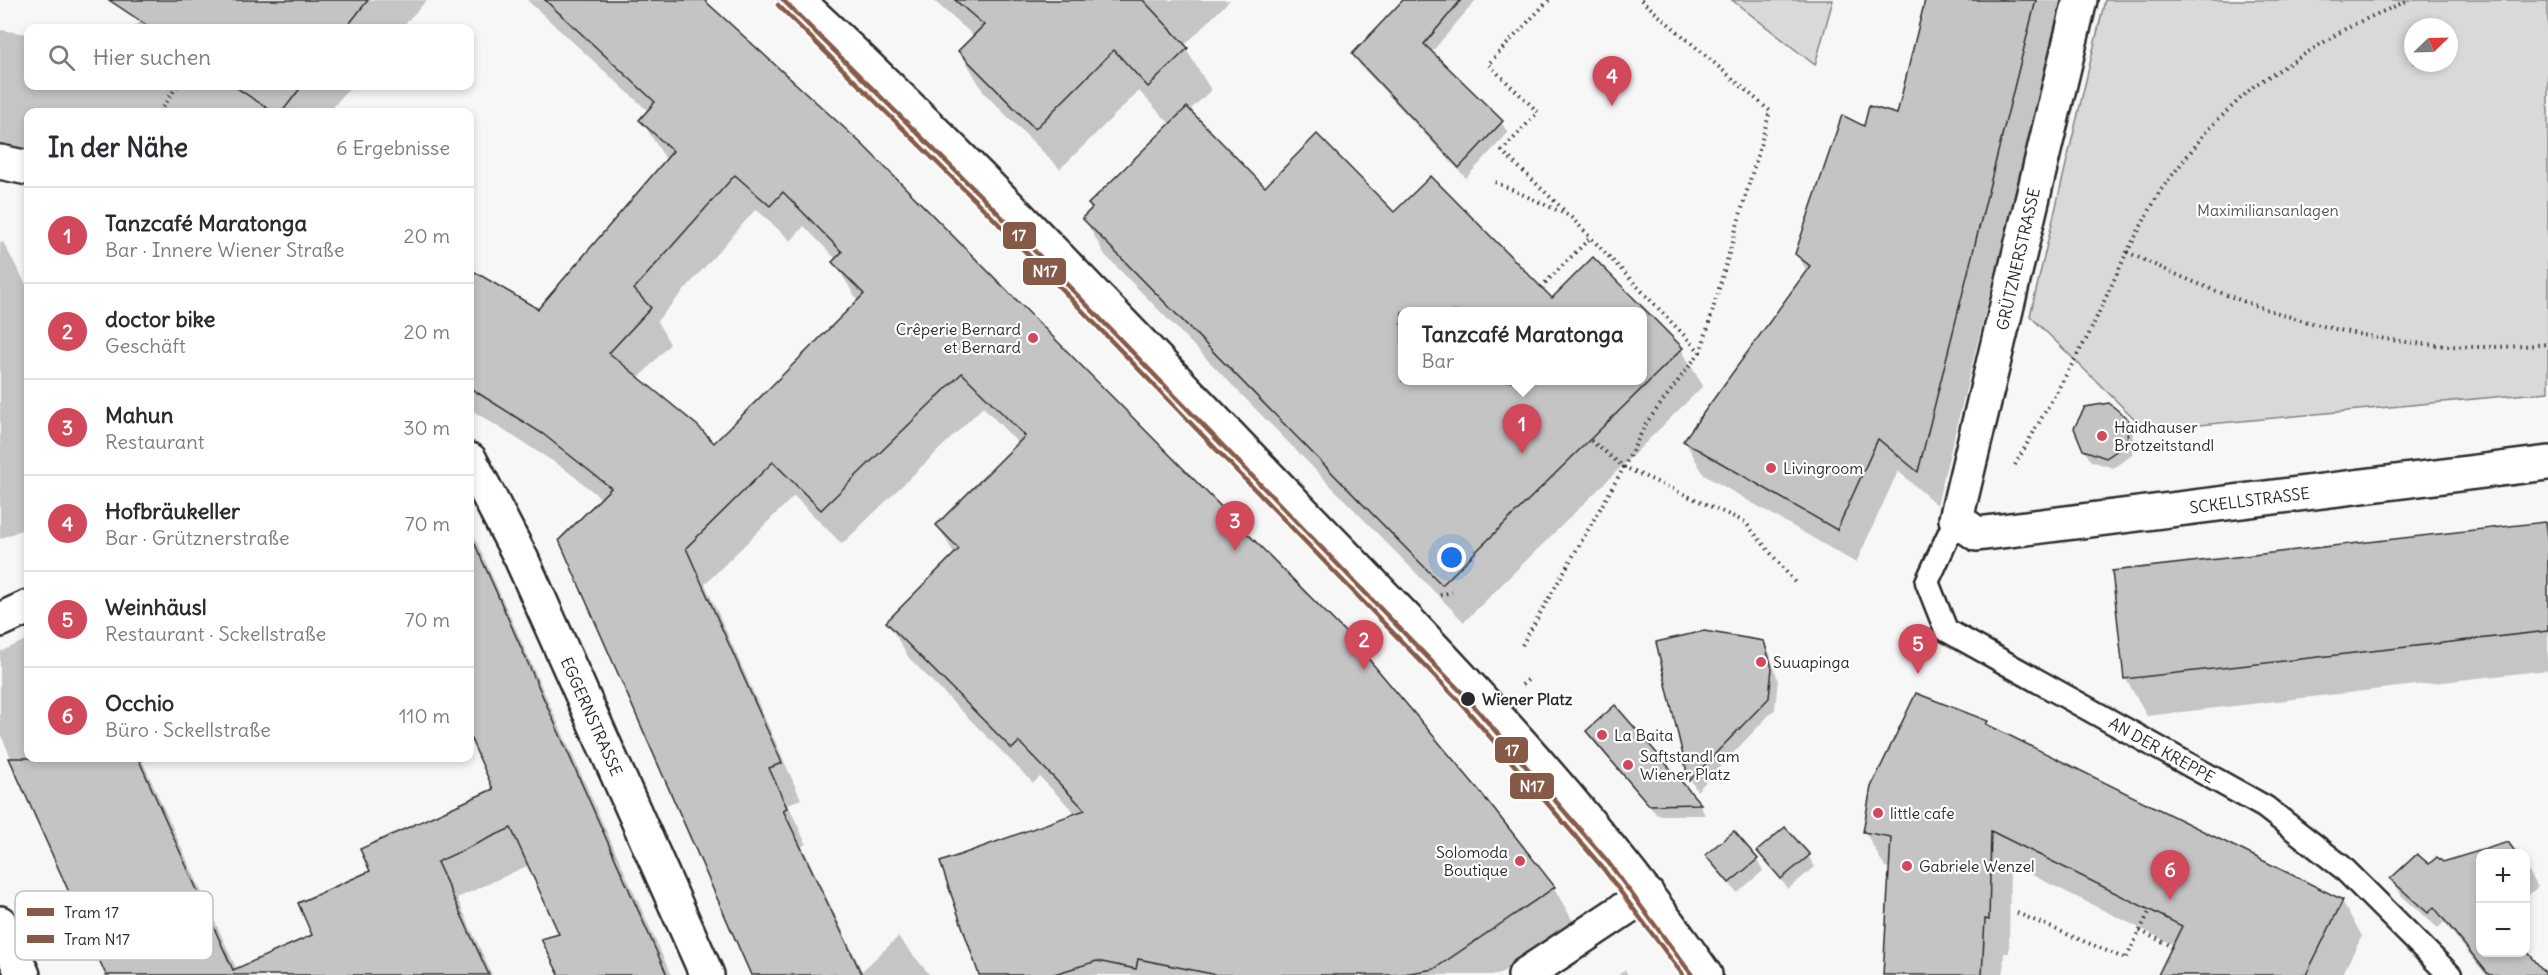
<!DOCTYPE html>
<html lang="de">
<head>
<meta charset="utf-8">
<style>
  body { margin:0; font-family:Delius,sans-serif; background:#f7f7f7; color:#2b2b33 }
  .controls { position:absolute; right:18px; bottom:18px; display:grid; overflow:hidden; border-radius:12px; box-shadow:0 3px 9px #0003 }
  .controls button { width:54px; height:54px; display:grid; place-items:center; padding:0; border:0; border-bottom:2px solid #e1e1e2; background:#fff; color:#2b2b33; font:30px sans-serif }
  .compass { position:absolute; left:2404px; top:18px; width:54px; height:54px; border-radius:50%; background:#fff; box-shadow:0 3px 9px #0003; rotate:67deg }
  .you { position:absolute; left:1452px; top:558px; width:21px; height:21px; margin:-15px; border:4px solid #fff; border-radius:50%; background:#1a73e8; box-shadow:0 0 0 9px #1a73e833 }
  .badge { display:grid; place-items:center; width:39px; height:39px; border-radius:50%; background:#d1495b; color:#fff; font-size:20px; font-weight:700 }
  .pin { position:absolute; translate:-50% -50px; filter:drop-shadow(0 2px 3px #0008) }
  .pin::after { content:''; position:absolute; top:32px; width:21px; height:18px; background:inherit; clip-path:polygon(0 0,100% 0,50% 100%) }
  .popup { position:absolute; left:1398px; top:307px; width:249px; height:78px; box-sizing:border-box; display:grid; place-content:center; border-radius:12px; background:#fff; filter:drop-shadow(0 2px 4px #0005); font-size:20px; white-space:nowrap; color:#7c7c81 }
  .popup b { font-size:22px; color:#2b2b33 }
  .popup::after { content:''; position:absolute; left:50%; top:100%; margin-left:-12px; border:12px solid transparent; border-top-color:#fff }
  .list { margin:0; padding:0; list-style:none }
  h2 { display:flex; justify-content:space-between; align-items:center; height:78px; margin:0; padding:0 24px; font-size:26px }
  h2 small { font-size:20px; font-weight:400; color:#7c7c81 }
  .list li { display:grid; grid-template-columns:39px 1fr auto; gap:18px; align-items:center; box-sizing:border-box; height:96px; padding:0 24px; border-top:2px solid #e1e1e2 }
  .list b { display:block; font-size:22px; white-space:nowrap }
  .list p { margin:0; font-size:20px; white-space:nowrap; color:#7c7c81 }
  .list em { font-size:20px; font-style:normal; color:#7c7c81 }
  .icon { flex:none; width:33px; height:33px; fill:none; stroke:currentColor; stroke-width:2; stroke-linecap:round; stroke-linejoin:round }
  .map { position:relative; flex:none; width:2548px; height:975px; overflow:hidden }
  .search { position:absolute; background:#fff; box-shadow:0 3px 9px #0003; left:24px; top:24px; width:450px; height:66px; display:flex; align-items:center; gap:15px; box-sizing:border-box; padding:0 21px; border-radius:12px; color:#7c7c81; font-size:22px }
  .panel { position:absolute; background:#fff; box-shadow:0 3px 9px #0003; left:24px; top:108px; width:450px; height:654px; border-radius:12px }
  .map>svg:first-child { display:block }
  .green { fill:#d9d9d9; stroke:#828282; stroke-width:1.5; fill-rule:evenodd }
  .shadow { fill:#0003; fill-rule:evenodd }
  .building { fill:#c4c4c4; stroke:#2b2b2b; stroke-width:1.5; fill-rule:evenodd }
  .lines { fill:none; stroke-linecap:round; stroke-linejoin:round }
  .service-casing { stroke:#2b2b2b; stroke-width:27 }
  .minor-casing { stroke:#2b2b2b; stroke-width:38 }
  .secondary-casing { stroke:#2b2b2b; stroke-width:38 }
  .path { stroke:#2b2b2b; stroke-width:4; stroke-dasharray:1.5 4.5; stroke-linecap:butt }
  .service { stroke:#fff; stroke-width:22 }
  .minor { stroke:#fff; stroke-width:33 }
  .secondary { stroke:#fff; stroke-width:33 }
  .tram-1-casing { stroke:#fff; stroke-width:9 }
  .tram-2-casing { stroke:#fff; stroke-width:9 }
  .tram-1 { stroke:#865a46; stroke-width:4.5 }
  .tram-2 { stroke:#865a46; stroke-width:4.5 }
  .poi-dot { fill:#d1495b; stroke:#fff; stroke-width:2 }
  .stop-dot { fill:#2b2b2b; stroke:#fff; stroke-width:2 }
  .labels { text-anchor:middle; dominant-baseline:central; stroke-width:4.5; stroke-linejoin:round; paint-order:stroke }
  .park-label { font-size:16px; fill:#565656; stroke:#fff }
  .street-label { font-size:16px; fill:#2b2b2b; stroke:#fff }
  .poi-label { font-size:16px; fill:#2b2b2b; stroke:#fff; text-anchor:start }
  .stop-label { font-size:16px; font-weight:bold; fill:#2b2b2b; stroke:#fff; text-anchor:start }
  .key { fill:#fff; stroke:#bfbfbf; stroke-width:1.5 }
  .key-label { font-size:16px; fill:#2b2b2b }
  .line-badge { stroke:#fff; stroke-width:2 }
  .badge-label { font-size:16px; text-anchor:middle; font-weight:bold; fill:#fff }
</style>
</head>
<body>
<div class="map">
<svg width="2548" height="975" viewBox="0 0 2548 975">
  <rect width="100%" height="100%" fill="#f7f7f7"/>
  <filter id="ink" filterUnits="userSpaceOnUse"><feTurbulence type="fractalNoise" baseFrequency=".0167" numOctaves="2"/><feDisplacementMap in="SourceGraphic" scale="12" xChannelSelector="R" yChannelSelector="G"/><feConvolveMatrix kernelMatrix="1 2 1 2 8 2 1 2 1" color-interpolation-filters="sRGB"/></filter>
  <g filter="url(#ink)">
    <g class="green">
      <polygon points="1732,0 1833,0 1815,65"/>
      <path d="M2105,0H2548V392L2146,430L2030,316ZM2413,27H2449V63H2413Z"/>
    </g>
    <g class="shadow">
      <polygon points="160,0 427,0 401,28 134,28"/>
      <path d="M527,0H701L1554,888L1574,923L1498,975H981L1077,815L1040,777L1033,783L909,658L888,623L955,555L938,526L1019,444L983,407L842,544L794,496L705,584L801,799L788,804L806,844L802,846L862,971L898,937L930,975H755L602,499L565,469L470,409V270L538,311L667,161L641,120L648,111ZM756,209L791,241L804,226L837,260L834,262L858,301L714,445L638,379L670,344L657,321Z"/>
      <path d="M933,0H1230L1184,46L1211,90L1189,111L1265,189L1394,215L1552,300L1593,259L1681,349L1703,386L1464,622L1105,255L1084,218L1171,125L1139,91L1060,169L984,93L960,51L975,37ZM1402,312H1642V380H1402Z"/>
      <polygon points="1405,0 1476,0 1431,53 1501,122 1508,133 1466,178 1360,65 1354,54"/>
      <polygon points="1926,0 2063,0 1937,505 1898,471 1856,563 1704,475 1685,441 1807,271 1797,254 1865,128 1899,116"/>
      <polygon points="0,30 28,34 28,86 351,86 329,112 28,112 28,151 0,147"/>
      <polygon points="3,242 28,288 28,527 0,539 0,243"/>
      <polygon points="2126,420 2133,432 2132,455 2113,468 2091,461 2084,450"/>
      <polygon points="2548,523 2548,670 2147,716 2126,679 2113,573"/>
      <polygon points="470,527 671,975 561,975 561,935 529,865 457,898 492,975 108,975 0,733 0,652 28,639 28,758 141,758 237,970 314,936 372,872 495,790 470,733"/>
      <polygon points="1658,643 1764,643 1770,654 1778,680 1775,709 1697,791 1691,780"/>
      <polygon points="1615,707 1700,805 1705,815 1657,815 1594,742 1588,731"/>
      <polygon points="1987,723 1990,728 2342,901 2362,936 2342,975 2160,975 2174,945 2010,864 2009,953 2004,953 2003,975 1886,975 1891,868 1885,867 1865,832"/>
      <polygon points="1759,851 1808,856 1815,867 1788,889"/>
      <polygon points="2480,854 2480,952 2542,975 2486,975 2444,922 2438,928 2402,896 2392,879 2429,866"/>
      <polygon points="1707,855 1757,860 1763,871 1737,893"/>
      <polygon points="2526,867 2538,887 2526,897"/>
      <polygon points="1625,970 1628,975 1618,975"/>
    </g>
    <g class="building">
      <polygon points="109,0 368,0 346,28 151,28"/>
      <path d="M545,0H704L862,144L1350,637L1478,789L1555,887L1434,969L1398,975H1217L1138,959L1136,969L1097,961L1051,975H979L940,862L1085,810L1019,742L1012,749L886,622L959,549L936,525L1025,436L962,373L821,510L773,462L686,548L782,763L769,768L787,808L783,810L862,975H751L559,540L611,488L543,434L470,388V269L538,309L673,151L639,120L655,102ZM735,175L770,206L783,192L842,252L832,262L864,294L714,443L698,426L609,353L651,308L634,289Z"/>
      <polygon points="955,0 1143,0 1188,48 1148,87 1114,50 1035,129 958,51 984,25"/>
      <polygon points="1403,0 1461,0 1424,44 1503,121 1459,168 1352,54"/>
      <polygon points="1925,0 2036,0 1918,472 1878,439 1837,530 1683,441 1810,266 1795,254 1842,115 1864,126 1869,106 1897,114"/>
      <polygon points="234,86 302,86 282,112 273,112"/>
      <path d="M1187,107L1265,187L1317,134L1394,212L1431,176L1552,298L1593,257L1683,348L1442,585L1082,218L1092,208L1088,204ZM1402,312H1642V381H1402Z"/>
      <polygon points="2109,403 2128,419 2127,444 2106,458 2083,450 2074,428 2085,407"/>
      <polygon points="2545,522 2548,545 2548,631 2124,679 2112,571"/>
      <polygon points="470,533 667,975 559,975 541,939 559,934 511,828 437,862 489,975 106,975 9,758 138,758 233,970 312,935 298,903 370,871 360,849 493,789 470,737"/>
      <polygon points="1704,631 1764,641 1772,668 1769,698 1689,781 1656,642"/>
      <polygon points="1916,693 1988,721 1986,724 2343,900 2306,975 2158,975 2182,926 1991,831 1989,920 1985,919 1982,975 1883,975 1891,837 1863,832 1871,787"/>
      <polygon points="1615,705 1701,804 1649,805 1586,731"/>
      <polygon points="1785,827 1810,855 1781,879 1757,851"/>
      <polygon points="1734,831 1758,859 1729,883 1705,855"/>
      <polygon points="2508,842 2517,854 2481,854 2481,952 2526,952 2526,950 2547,975 2489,975 2434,907 2428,913 2390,879 2417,854 2429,864 2437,857 2443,862"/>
    </g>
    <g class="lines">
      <defs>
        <g id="service">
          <path id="s1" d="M1956,519L1927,582L1946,630L2265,807L2342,867L2450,975"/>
        </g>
        <g id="minor">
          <path id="s2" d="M2080,0L1956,519L1977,534L2548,463"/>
          <polyline points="0,162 28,168"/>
          <path id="s3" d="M470,460L521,558L707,975"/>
          <polyline points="0,620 28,607"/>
          <polyline points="0,923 23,975"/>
          <polyline points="1525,975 1647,894"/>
        </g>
        <path id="secondary" d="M797,0C958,149 1108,309 1259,467C1416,629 1576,789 1705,975"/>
      </defs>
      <use href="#service" class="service-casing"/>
      <use href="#minor" class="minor-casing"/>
      <use href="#secondary" class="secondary-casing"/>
      <g class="path">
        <polyline points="1549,0 1488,64 1538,112 1502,151 1566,212"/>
        <polyline points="1641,0 1770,111 1701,351"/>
        <polyline points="159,112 177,86"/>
        <polyline points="1495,182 1570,216 1700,352 1647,422 1624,467 1745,522 1797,585"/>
        <path d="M2127,252C2264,317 2394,359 2548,344"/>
        <polyline points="1541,287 1591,237"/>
        <polyline points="2015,465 2088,336 2127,252 2160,191 2209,128 2255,85 2350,26 2409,0"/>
        <polyline points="1440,595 1452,592"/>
        <polyline points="1522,645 1624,467 1590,440"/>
        <polyline points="1522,685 1529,679"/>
        <polyline points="2017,913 2126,959 2150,910"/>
        <polyline points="2140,931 2172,946"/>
      </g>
      <use href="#service" class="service"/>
      <use href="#minor" class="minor"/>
      <use href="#secondary" class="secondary"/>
      <defs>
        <polyline id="tram-1" points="783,0 995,210 1466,697 1608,862 1692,975"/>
        <polyline id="tram-2" points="778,5 990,215 1460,702 1602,867 1683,975"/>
      </defs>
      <use href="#tram-1" class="tram-1-casing"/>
      <use href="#tram-2" class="tram-2-casing"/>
      <use href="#tram-1" class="tram-1"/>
      <use href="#tram-2" class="tram-2"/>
    </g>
  </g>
  <g class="poi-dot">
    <circle cx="1033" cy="338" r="6"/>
    <circle cx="2102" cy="436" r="6"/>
    <circle cx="1771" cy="468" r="6"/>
    <circle cx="1761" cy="662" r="6"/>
    <circle cx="1602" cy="735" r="6"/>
    <circle cx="1628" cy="765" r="6"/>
    <circle cx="1878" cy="813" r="6"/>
    <circle cx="1520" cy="861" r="6"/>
    <circle cx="1907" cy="866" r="6"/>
  </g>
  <circle class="stop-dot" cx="1468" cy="699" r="8"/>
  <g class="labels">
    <g class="park-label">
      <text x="2268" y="210">Maximiliansanlagen</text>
    </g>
    <g class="street-label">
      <text transform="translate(2018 259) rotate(-77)">GRÜTZNERSTRASSE</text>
      <text stroke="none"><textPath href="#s2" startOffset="834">SCKELLSTRASSE</textPath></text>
      <text stroke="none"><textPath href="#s3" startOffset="284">EGGERNSTRASSE</textPath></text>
      <text stroke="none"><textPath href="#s1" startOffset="368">AN DER KREPPE</textPath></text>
    </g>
    <g class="poi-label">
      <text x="1021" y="329" text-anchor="end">Crêperie Bernard<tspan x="1021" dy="18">et Bernard</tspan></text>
      <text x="2114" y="427">Haidhauser<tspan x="2114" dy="18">Brotzeitstandl</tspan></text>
      <text x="1783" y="468">Livingroom</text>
      <text x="1773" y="662">Suuapinga</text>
      <text x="1614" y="735">La Baita</text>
      <text x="1640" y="756">Saftstandl am<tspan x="1640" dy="18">Wiener Platz</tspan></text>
      <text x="1890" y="813">little cafe</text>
      <text x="1508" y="852" text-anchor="end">Solomoda<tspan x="1508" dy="18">Boutique</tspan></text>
      <text x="1919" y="866">Gabriele Wenzel</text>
    </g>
    <g class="stop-label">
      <text x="1482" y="699">Wiener Platz</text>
    </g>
  </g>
  <rect x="15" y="891" width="198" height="69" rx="9" class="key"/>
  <rect x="27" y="908" width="27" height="8" fill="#865a46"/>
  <rect x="27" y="935" width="27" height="8" fill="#865a46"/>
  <g class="key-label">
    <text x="64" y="918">Tram 17</text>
    <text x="64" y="945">Tram N17</text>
  </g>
  <g class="line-badge">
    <rect x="1002" y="221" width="35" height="29" rx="6" fill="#865a46"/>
    <rect x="1022" y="257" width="45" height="29" rx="6" fill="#865a46"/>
    <rect x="1494" y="736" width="35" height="28" rx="6" fill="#865a46"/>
    <rect x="1509" y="772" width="46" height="28" rx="6" fill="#865a46"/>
  </g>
  <g class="badge-label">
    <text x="1019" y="241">17</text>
    <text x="1045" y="277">N17</text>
    <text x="1512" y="756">17</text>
    <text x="1532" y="792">N17</text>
  </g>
</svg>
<div class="controls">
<button>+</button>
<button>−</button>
</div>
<svg class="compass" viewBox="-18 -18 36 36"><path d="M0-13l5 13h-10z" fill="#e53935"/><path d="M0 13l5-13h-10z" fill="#7c7c81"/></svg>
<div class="you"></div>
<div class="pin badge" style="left:1522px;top:454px">1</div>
<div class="popup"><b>Tanzcafé Maratonga</b>Bar</div>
<div class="pin badge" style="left:1364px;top:670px">2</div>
<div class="pin badge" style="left:1235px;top:551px">3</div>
<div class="pin badge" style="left:1612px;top:106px">4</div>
<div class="pin badge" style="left:1918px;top:674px">5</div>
<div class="pin badge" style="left:2170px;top:900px">6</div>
<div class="search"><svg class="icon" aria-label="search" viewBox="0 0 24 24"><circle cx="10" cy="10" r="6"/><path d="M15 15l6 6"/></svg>Hier suchen</div>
<section class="panel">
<h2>In der Nähe<small>6 Ergebnisse</small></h2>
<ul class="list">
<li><span class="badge">1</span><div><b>Tanzcafé Maratonga</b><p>Bar · Innere Wiener Straße</p></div><em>20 m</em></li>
<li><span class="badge">2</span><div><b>doctor bike</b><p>Geschäft</p></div><em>20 m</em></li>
<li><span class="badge">3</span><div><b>Mahun</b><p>Restaurant</p></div><em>30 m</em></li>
<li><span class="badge">4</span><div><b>Hofbräukeller</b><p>Bar · Grütznerstraße</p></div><em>70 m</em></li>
<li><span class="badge">5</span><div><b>Weinhäusl</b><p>Restaurant · Sckellstraße</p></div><em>70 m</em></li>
<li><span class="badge">6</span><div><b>Occhio</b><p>Büro · Sckellstraße</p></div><em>110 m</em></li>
</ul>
</section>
</div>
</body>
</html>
